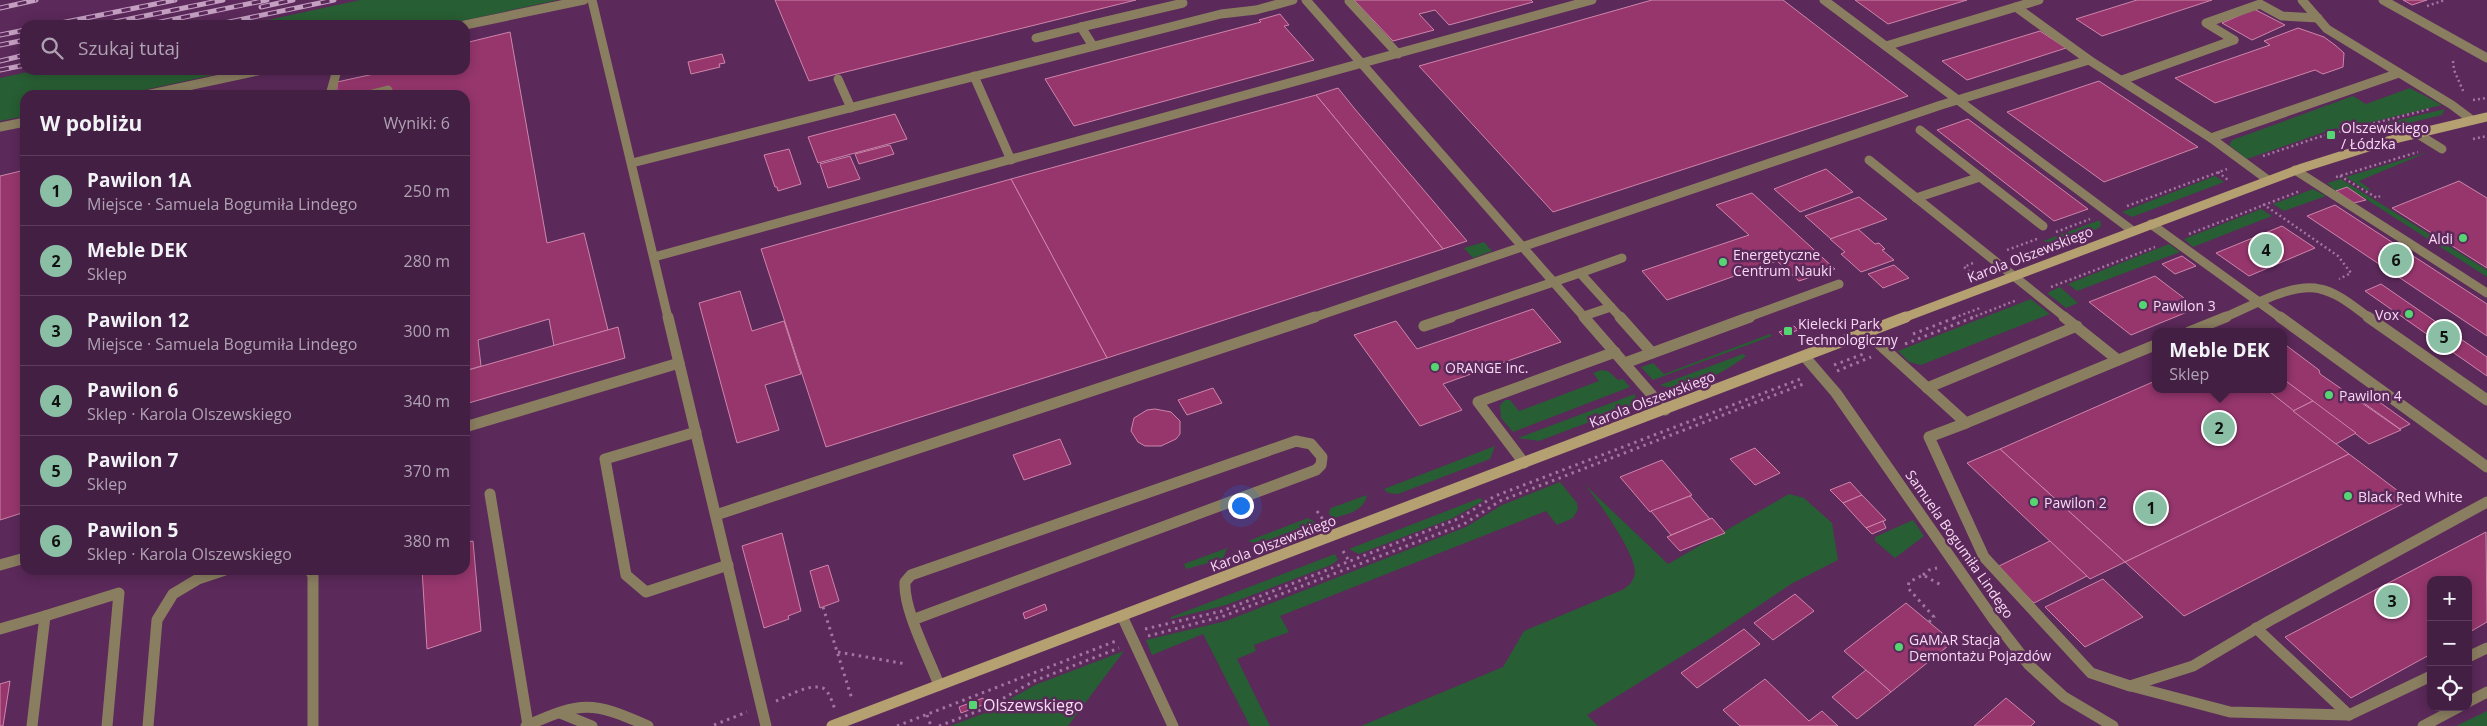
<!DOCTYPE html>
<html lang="pl">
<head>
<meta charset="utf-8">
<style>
  body { margin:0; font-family:"Open Sans",sans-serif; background:#4b274b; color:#f1f3f6 }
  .controls { position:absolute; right:15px; bottom:15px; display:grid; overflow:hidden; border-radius:10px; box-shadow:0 2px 12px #0003 }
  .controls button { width:45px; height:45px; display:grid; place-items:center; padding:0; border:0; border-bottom:1px solid #5c3d5d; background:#441f44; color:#f1f3f6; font:25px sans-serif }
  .you { position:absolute; left:1240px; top:505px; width:18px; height:18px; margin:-12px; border:4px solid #fff; border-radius:50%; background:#1a73e8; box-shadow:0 0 0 8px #1a73e833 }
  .badge { display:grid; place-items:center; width:32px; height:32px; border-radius:50%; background:#8abfa5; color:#111; font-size:16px; font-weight:700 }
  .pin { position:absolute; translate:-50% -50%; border:2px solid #fff; box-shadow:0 1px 5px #0006 }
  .popup { position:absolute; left:2152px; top:328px; width:135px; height:65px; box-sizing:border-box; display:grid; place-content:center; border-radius:10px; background:#441f44; filter:drop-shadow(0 1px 4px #0005); font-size:16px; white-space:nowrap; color:#afa2b2 }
  .popup b { font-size:19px; color:#f1f3f6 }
  .popup::after { content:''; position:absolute; left:50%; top:100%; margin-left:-10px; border:10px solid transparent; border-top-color:#441f44 }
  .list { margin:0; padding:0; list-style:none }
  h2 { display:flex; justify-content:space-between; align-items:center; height:65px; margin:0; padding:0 20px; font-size:21px }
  h2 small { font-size:16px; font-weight:400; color:#afa2b2 }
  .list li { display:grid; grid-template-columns:32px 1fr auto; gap:15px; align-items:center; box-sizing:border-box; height:70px; padding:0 20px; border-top:1px solid #5c3d5d }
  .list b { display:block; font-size:19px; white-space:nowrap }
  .list p { margin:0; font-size:16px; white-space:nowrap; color:#afa2b2 }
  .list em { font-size:16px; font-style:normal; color:#afa2b2 }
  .icon { flex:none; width:28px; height:28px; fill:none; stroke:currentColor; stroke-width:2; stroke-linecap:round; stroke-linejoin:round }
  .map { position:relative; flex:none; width:2487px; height:726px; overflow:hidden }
  .search { position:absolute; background:#441f44; box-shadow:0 2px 12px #0003; left:20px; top:20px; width:450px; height:55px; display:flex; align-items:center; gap:12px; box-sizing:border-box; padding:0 18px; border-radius:15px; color:#afa2b2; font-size:19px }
  .panel { position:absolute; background:#441f44; box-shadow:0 2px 12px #0003; left:20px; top:90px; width:450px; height:485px; border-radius:15px }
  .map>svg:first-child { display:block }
  .green { fill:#285e33 }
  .building { fill:#96366d; stroke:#ce85aa }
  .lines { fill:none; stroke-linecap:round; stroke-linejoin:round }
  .path-far1 { stroke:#a1779f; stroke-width:2.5; stroke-dasharray:2 3; stroke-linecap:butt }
  .path { stroke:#a1779f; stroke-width:3; stroke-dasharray:2.5 4.5; stroke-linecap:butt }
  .lane-far1 { stroke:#8a7e60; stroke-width:9 }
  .lane { stroke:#8a7e60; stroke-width:11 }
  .street { stroke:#8a7e60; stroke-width:11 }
  .secondary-far1 { stroke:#b4a070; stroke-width:9 }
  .secondary { stroke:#b4a070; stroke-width:11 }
  .rail-casing { stroke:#c49fc2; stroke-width:5 }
  .rail { stroke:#5b295a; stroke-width:3; stroke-dasharray:9; stroke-linecap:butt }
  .poi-dot { fill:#55d672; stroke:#5b295a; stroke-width:2 }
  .labels { text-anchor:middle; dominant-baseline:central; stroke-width:5; stroke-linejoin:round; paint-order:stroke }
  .poi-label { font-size:14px; fill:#f8d9f5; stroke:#5b295a; text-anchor:start }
  .street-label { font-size:14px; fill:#f8d9f5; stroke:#5b295a }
  .near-poi-label { font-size:16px; fill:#f8d9f5; stroke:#5b295a; text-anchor:start }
</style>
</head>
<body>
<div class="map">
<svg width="2487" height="726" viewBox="0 0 2487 726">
  <rect width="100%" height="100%" fill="#5b295a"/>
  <g class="green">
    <polygon points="360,0 558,0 443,25 245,25"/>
    <polygon points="37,70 236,70 121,95 25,95 25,116 0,121 0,78"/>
    <polygon points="2410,88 2442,105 2339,130 2336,128 2247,159 2229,145 2232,140 2353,96 2366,104"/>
    <polygon points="2445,109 2442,115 2392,127 2356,130"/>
    <polygon points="2428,152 2359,181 2370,189 2368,191 2346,177"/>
    <polygon points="2215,176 2224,182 2132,217 2122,212"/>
    <polygon points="2341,179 2487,270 2487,277 2347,187 2336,191 2327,183"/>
    <polygon points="2313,189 2326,196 2284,211 2273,204"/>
    <polygon points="2261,209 2272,216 2193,247 2184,239"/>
    <polygon points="2100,220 2101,226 2097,229 2058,244 2043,241"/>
    <polygon points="1484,242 1492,251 1473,258 1464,248"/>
    <polygon points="2169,244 2180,252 2077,291 2068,284"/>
    <polygon points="2060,287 2078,303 2066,308 2047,293"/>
    <polygon points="2031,299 2050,314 1921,365 1909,362 1898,351"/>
    <polygon points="1770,334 1772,336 1653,380 1641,367 1653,363 1664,374"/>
    <path d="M1743,354L1746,356C1727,371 1684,395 1660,385Z"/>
    <polygon points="1601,370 1608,371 1618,380 1623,379 1630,387 1513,432 1501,418 1500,405 1505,400 1510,400 1519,411 1599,381 1593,373"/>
    <polygon points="1635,394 1635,403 1632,406 1539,441 1518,438"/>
    <polygon points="1495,446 1490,459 1398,494 1388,493 1384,489"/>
    <polygon points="1560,482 1577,503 1578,509 1573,518 1557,525 1546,511 1280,616 1289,632 1254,645 1256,651 1237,659 1270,726 1250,726 1203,634 1152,655 1146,640 1226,621 1466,527 1502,505"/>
    <path d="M1584,484L1668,564L1789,494L1804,498L1832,523L1838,560L1791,584L1711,638L1587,715L1598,726H1361L1503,667L1524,631L1622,590C1629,586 1634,581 1635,572C1635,552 1597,499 1584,484Z"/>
    <path d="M1367,495C1364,512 1346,514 1331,519L1329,512L1331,508Z"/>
    <polygon points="1480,498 1483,501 1453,518 1359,554 1349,549"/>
    <polygon points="1308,518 1318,524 1262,545 1248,541"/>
    <polygon points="1913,520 1924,536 1895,558 1875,541 1875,537"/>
    <polygon points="1227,548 1223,559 1186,569 1184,564"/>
    <polygon points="1335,554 1338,560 1331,565 1226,605 1171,619 1171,617"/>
    <polygon points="1124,651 1068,726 950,726 985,713 1035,685"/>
    <polygon points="2487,711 2487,726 2456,726"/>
  </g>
  <g class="building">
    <polygon points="775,0 1136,0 809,81"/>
    <polygon points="1354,0 1531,0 1533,2 1449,25 1435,10 1419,14 1434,30 1393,41"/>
    <polygon points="1652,0 1783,0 1908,96 1553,212 1419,66"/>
    <polygon points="1855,0 1967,0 1888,24"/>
    <polygon points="2137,0 2212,0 2102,36 2076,19"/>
    <polygon points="2403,0 2427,0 2412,5"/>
    <polygon points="2254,9 2285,25 2252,40 2222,23"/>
    <polygon points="1280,14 1289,25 1284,26 1314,60 1074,126 1045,79 1261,22 1259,20"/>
    <polygon points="2298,28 2324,37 2335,45 2344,53 2343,67 2323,74 2315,70 2215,103 2175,78 2270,45 2264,41"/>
    <polygon points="2040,31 2066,48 1967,80 1942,61"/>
    <polygon points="510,32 547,243 584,233 608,330 554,346 549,319 478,340 481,366 465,371 465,95 337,95 337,82 392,70 465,70 465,43"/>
    <polygon points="722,54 725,63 719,64 720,67 691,74 688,62"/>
    <polygon points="2099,81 2198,147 2104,182 2007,112"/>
    <polygon points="1338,88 1354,108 1467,241 1443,249 1316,95"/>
    <polygon points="1316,95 1443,249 1107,358 1011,179"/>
    <polygon points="895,114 907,139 818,163 808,137"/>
    <polygon points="1968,119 2088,209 2054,221 1937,130"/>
    <polygon points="890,145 894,154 859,164 855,154"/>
    <polygon points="789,149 801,184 778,191 777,187 775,187 764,155"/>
    <polygon points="850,156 860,179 828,188 820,164"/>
    <polygon points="1826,169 1853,192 1800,212 1774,189"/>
    <polygon points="25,170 25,512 0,520 0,176"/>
    <polygon points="1011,179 1107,358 826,447 761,249"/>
    <polygon points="2459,181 2487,198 2487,268 2392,208"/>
    <polygon points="2347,187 2366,200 2354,203 2336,191"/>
    <polygon points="1752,193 1835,269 1799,281 1777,261 1667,300 1642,271 1749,235 1716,205"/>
    <polygon points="1859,197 1887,219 1831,239 1805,216"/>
    <polygon points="2335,205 2487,304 2487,336 2307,216"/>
    <polygon points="2282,226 2315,248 2249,276 2216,253"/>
    <polygon points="1858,229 1875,244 1879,243 1885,249 1882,250 1894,260 1861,272 1841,254 1845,252 1830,239"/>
    <polygon points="2182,256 2196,266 2175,274 2162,264"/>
    <polygon points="1894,265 1909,278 1883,288 1868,274"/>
    <polygon points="2155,276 2197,308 2131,335 2089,302"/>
    <polygon points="2381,284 2487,357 2487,376 2365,291"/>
    <polygon points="740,291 752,331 784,321 801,374 765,385 779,430 737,443 699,303"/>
    <polygon points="1533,309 1561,342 1443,384 1462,410 1420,426 1354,335 1396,321 1417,349"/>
    <polygon points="1794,326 1798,330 1783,336 1779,332"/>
    <polygon points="618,327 625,358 465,404 465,371"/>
    <polygon points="2283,343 2319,370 2320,374 2401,430 2369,444 2283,379"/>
    <polygon points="2283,379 2313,401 2293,411 2266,389 2283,389"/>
    <polygon points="2155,381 2155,389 2266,389 2349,454 2125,562 2000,449"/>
    <polygon points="1213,388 1222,403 1187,415 1178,400"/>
    <polygon points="2371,396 2410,424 2400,429 2361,401"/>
    <polygon points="2313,401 2356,433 2336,444 2293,411"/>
    <polygon points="1155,409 1171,412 1180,421 1180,434 1176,439 1161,446 1145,446 1138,442 1131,431 1134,418 1147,410"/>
    <polygon points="1060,439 1071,464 1024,480 1013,455"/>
    <polygon points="1755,448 1780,473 1755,485 1730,459"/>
    <polygon points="2000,449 2125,562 2090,579 1967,463"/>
    <polygon points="2349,454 2410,500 2184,616 2125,562"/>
    <polygon points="1662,460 1692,495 1650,512 1620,477"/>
    <polygon points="1850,482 1862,495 1843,503 1830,490"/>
    <polygon points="1862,495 1886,520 1866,528 1843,503"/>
    <polygon points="1690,496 1710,519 1671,535 1651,511"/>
    <polygon points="465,509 468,542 473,541 481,631 427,649 422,570 465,570"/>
    <polygon points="1712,518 1725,533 1680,551 1667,537"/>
    <polygon points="1883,521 1886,528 1872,534 1866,528"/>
    <polygon points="2486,532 2487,622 2468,633 2468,580 2431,580 2431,654 2351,698 2285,637"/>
    <polygon points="782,533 801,611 788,616 789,619 764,628 742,546"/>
    <polygon points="2050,541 2087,576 2034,603 1997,567"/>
    <polygon points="828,565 839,601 820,608 810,571"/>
    <polygon points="2103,579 2143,617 2085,647 2045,607"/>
    <polygon points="1795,594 1814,611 1773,640 1754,623"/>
    <polygon points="1906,603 1953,642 1891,692 1844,651"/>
    <polygon points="1045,604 1047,610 1025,619 1023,613"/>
    <polygon points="1744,629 1760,644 1697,688 1681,673"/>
    <polygon points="1866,670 1891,692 1857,719 1832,697"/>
    <polygon points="1765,679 1809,721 1822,711 1838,726 1740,726 1723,710"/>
    <polygon points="10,681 3,726 0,726 0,684"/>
    <polygon points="983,698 985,704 961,713 959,707"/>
    <polygon points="2006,698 2035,722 2031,726 1974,726"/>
  </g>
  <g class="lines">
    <g class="path-far1">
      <polyline points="2427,6 2445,0"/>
      <polyline points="2453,61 2454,70 2464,93"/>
      <polyline points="2473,100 2487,98"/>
      <polyline points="2473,139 2487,136"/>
      <polyline points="2263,156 2319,137 2430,109"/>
      <polyline points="2218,172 2228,180"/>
      <polyline points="2340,176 2377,198 2380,196"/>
      <polyline points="2336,177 2418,152"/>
      <polyline points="2263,204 2338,256 2351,273 2339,279"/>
      <polyline points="2127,206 2227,169"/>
      <polyline points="2056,232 2090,219"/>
      <polyline points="2189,234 2300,191"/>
      <polyline points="2007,250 2037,239"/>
      <polyline points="1973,263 1964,267 1974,275"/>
      <polyline points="2051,287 2155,247"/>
      <polyline points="1954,318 1980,308"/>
      <polyline points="1971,318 2017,300"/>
    </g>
    <g class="path">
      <polyline points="1913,334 1957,317"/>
      <polyline points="1905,344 1974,317"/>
      <polyline points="1834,365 1866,353"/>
      <polyline points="1837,371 1871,357"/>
      <polyline points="1317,511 1324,521"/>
      <polyline points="1343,551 1349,561"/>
      <polyline points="1923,575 1929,570 1937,568"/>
      <polyline points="823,607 852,699"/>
      <polyline points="1929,622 1934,617 1908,588 1909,582 1923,575 1941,585"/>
      <polyline points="1145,629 1222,611 1460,518 1495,496 1803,378"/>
      <polyline points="1148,636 1224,616 1464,524 1500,501 1806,383"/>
      <polyline points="838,652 906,664"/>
      <path d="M776,701C788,696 810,683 823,688C830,692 832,703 835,709"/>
      <polyline points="927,715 931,726"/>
      <polyline points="714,725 747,712"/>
      <polyline points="897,726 1116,641"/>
      <polyline points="939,726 986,708 1034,681 1119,648"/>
    </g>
    <g class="lane-far1">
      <polyline points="592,0 668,318"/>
      <polyline points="1306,0 1585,318"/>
      <polyline points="1824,0 2133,231"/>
      <polyline points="2302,0 2327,29 2452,105 2472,120"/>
      <polyline points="2383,0 2487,58"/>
      <polyline points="1349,1 1398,54"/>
      <polyline points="2016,7 2089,60 2211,138 2268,180"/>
      <polyline points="465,25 584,0"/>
      <polyline points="1036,38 1081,27"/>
      <polyline points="2234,40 2206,23 2260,4 2282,16 2318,18"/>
      <polyline points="1093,46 1081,27 1183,3"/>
      <polyline points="1886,46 2039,0"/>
      <polyline points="974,76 1011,160"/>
      <polyline points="838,79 851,108"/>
      <polyline points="2122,80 2234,40"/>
      <polyline points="146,95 262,70"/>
      <polyline points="330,95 337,70"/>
      <polyline points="368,95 388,90"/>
      <polyline points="0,127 25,122"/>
      <polyline points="1920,130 1980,177"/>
      <polyline points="2416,133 2442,149"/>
      <polyline points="2211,138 2399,73"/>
      <polyline points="1869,160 2066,318"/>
      <polyline points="632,163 1221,14 1256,10 1293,0"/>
      <polyline points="2295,170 2487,293"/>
      <polyline points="1916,198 1980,177 2043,226"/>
      <polyline points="2151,224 2281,318"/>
      <polyline points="654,257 1592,0"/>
      <polyline points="1584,316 1611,307"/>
      <polyline points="1312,318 1941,105 2089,60"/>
      <polyline points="1447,318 1580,273"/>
      <polyline points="1621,318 1580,273 1622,258"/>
      <polyline points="1746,318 1839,284"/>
      <path d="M2223,318C2250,307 2292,282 2320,289C2339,293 2355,308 2370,318"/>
    </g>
    <g class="lane">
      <polyline points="668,317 766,726"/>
      <polyline points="1584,317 1665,410"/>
      <polyline points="1620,317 1652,353"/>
      <polyline points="2064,317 2118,360"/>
      <polyline points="2280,317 2487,467"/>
      <polyline points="2368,317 2487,400"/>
      <polyline points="1424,326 1451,317"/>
      <polyline points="2189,332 2226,317"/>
      <polyline points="1867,333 1966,423 2155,345"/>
      <polyline points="1625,363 1750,317"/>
      <polyline points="1927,388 2077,326"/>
      <polyline points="1966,423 1929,437 1984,557 2091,673 2130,686 2193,666 2269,621 2487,502"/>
      <polyline points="465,427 679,363"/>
      <polyline points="696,432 605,459 626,575 646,592 728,565"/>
      <polyline points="1524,463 1478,402 1615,352"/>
      <polyline points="490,494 528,725"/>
      <polyline points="716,515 1315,317"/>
      <polyline points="0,565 25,558"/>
      <polyline points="310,570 313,576 313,726"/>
      <polyline points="45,616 119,593 107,726"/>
      <polyline points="1122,616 1173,726"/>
      <path d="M915,619L1316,470L1321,465L1322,457L1311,444L1296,441L911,575L905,582C903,609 929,658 939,685"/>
      <polyline points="2256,628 2349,715 2431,676"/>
      <polyline points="0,629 45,616 32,726"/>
      <polyline points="2468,657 2487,648"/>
      <polyline points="2131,686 2230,712 2349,715"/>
      <polyline points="560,713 592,726"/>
      <polyline points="148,726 157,620 173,594 198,579 225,570"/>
      <path d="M526,726C582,701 592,701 648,726"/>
    </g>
    <g class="street">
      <polyline points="1805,357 1836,393 1994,620 2029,665 2064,697 2113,726"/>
      <polyline points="2468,702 2487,692"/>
      <polyline points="2423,726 2459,707"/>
    </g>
    <polyline class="secondary-far1" points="1903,318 2302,168 2394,139 2487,117"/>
    <polyline class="secondary" points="832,726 1906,317"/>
    <defs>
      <g id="rail">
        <polyline points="261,7 293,0"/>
        <polyline points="0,8 36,0"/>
        <polyline points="51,25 175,0"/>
        <polyline points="100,25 223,0"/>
        <polyline points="146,25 267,0"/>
        <polyline points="215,25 334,0"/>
        <polyline points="0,35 25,30"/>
        <polyline points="0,45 25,40"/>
        <polyline points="0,61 25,55"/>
        <polyline points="0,70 25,65"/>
      </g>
    </defs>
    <use href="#rail" class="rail-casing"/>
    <use href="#rail" class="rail"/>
  </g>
  <g class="poi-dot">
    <rect x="2326" y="130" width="10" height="10" rx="2.5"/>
    <circle cx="2463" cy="238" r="5"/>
    <circle cx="1723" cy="262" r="5"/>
    <circle cx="2143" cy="305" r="5"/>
    <circle cx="2409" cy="314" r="5"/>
    <rect x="1783" y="326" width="10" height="10" rx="2.5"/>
    <circle cx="1435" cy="367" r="5"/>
    <circle cx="2329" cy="395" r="5"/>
    <circle cx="2348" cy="496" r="5"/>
    <circle cx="2034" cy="502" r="5"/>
    <circle cx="1899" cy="647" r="5"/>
    <rect x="968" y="700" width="10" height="10" rx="2.5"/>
  </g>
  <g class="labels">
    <g class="poi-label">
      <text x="2341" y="127">Olszewskiego<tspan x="2341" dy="16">/ Łódzka</tspan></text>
      <text x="2453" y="238" text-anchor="end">Aldi</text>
      <text x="1733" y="254">Energetyczne<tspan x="1733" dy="16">Centrum Nauki</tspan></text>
      <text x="2153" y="305">Pawilon 3</text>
      <text x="2399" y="314" text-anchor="end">Vox</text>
      <text x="1798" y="323">Kielecki Park<tspan x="1798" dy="16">Technologiczny</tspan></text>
      <text x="1445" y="367">ORANGE Inc.</text>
      <text x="2339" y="395">Pawilon 4</text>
      <text x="2358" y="496">Black Red White</text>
      <text x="2044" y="502">Pawilon 2</text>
      <text x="1909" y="639">GAMAR Stacja<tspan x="1909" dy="16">Demontażu Pojazdów</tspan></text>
    </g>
    <g class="street-label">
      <text transform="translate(2030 254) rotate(-21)">Karola Olszewskiego</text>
      <text transform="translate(1652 399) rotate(-21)">Karola Olszewskiego</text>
      <text transform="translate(1273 543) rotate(-21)">Karola Olszewskiego</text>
      <text transform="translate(1960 544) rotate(55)">Samuela Bogumiła Lindego</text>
    </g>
    <g class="near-poi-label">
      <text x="983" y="705">Olszewskiego</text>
    </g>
  </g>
</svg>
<div class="controls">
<button>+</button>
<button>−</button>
<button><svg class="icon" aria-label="locate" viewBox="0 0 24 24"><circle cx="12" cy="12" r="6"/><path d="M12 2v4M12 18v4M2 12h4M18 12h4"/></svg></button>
</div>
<div class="you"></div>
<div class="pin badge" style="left:2151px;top:508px">1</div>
<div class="pin badge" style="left:2219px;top:428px">2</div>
<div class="popup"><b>Meble DEK</b>Sklep</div>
<div class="pin badge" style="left:2392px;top:601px">3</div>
<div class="pin badge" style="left:2266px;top:250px">4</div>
<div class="pin badge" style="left:2444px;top:337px">5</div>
<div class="pin badge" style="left:2396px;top:260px">6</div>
<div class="search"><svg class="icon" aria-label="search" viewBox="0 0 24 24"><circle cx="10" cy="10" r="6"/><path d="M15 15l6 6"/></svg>Szukaj tutaj</div>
<section class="panel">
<h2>W pobliżu<small>Wyniki: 6</small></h2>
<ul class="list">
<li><span class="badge">1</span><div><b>Pawilon 1A</b><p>Miejsce · Samuela Bogumiła Lindego</p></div><em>250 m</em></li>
<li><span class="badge">2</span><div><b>Meble DEK</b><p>Sklep</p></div><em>280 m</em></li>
<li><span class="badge">3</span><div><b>Pawilon 12</b><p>Miejsce · Samuela Bogumiła Lindego</p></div><em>300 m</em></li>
<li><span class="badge">4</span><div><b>Pawilon 6</b><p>Sklep · Karola Olszewskiego</p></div><em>340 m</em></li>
<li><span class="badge">5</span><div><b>Pawilon 7</b><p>Sklep</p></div><em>370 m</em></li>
<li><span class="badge">6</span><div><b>Pawilon 5</b><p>Sklep · Karola Olszewskiego</p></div><em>380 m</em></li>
</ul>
</section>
</div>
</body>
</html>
